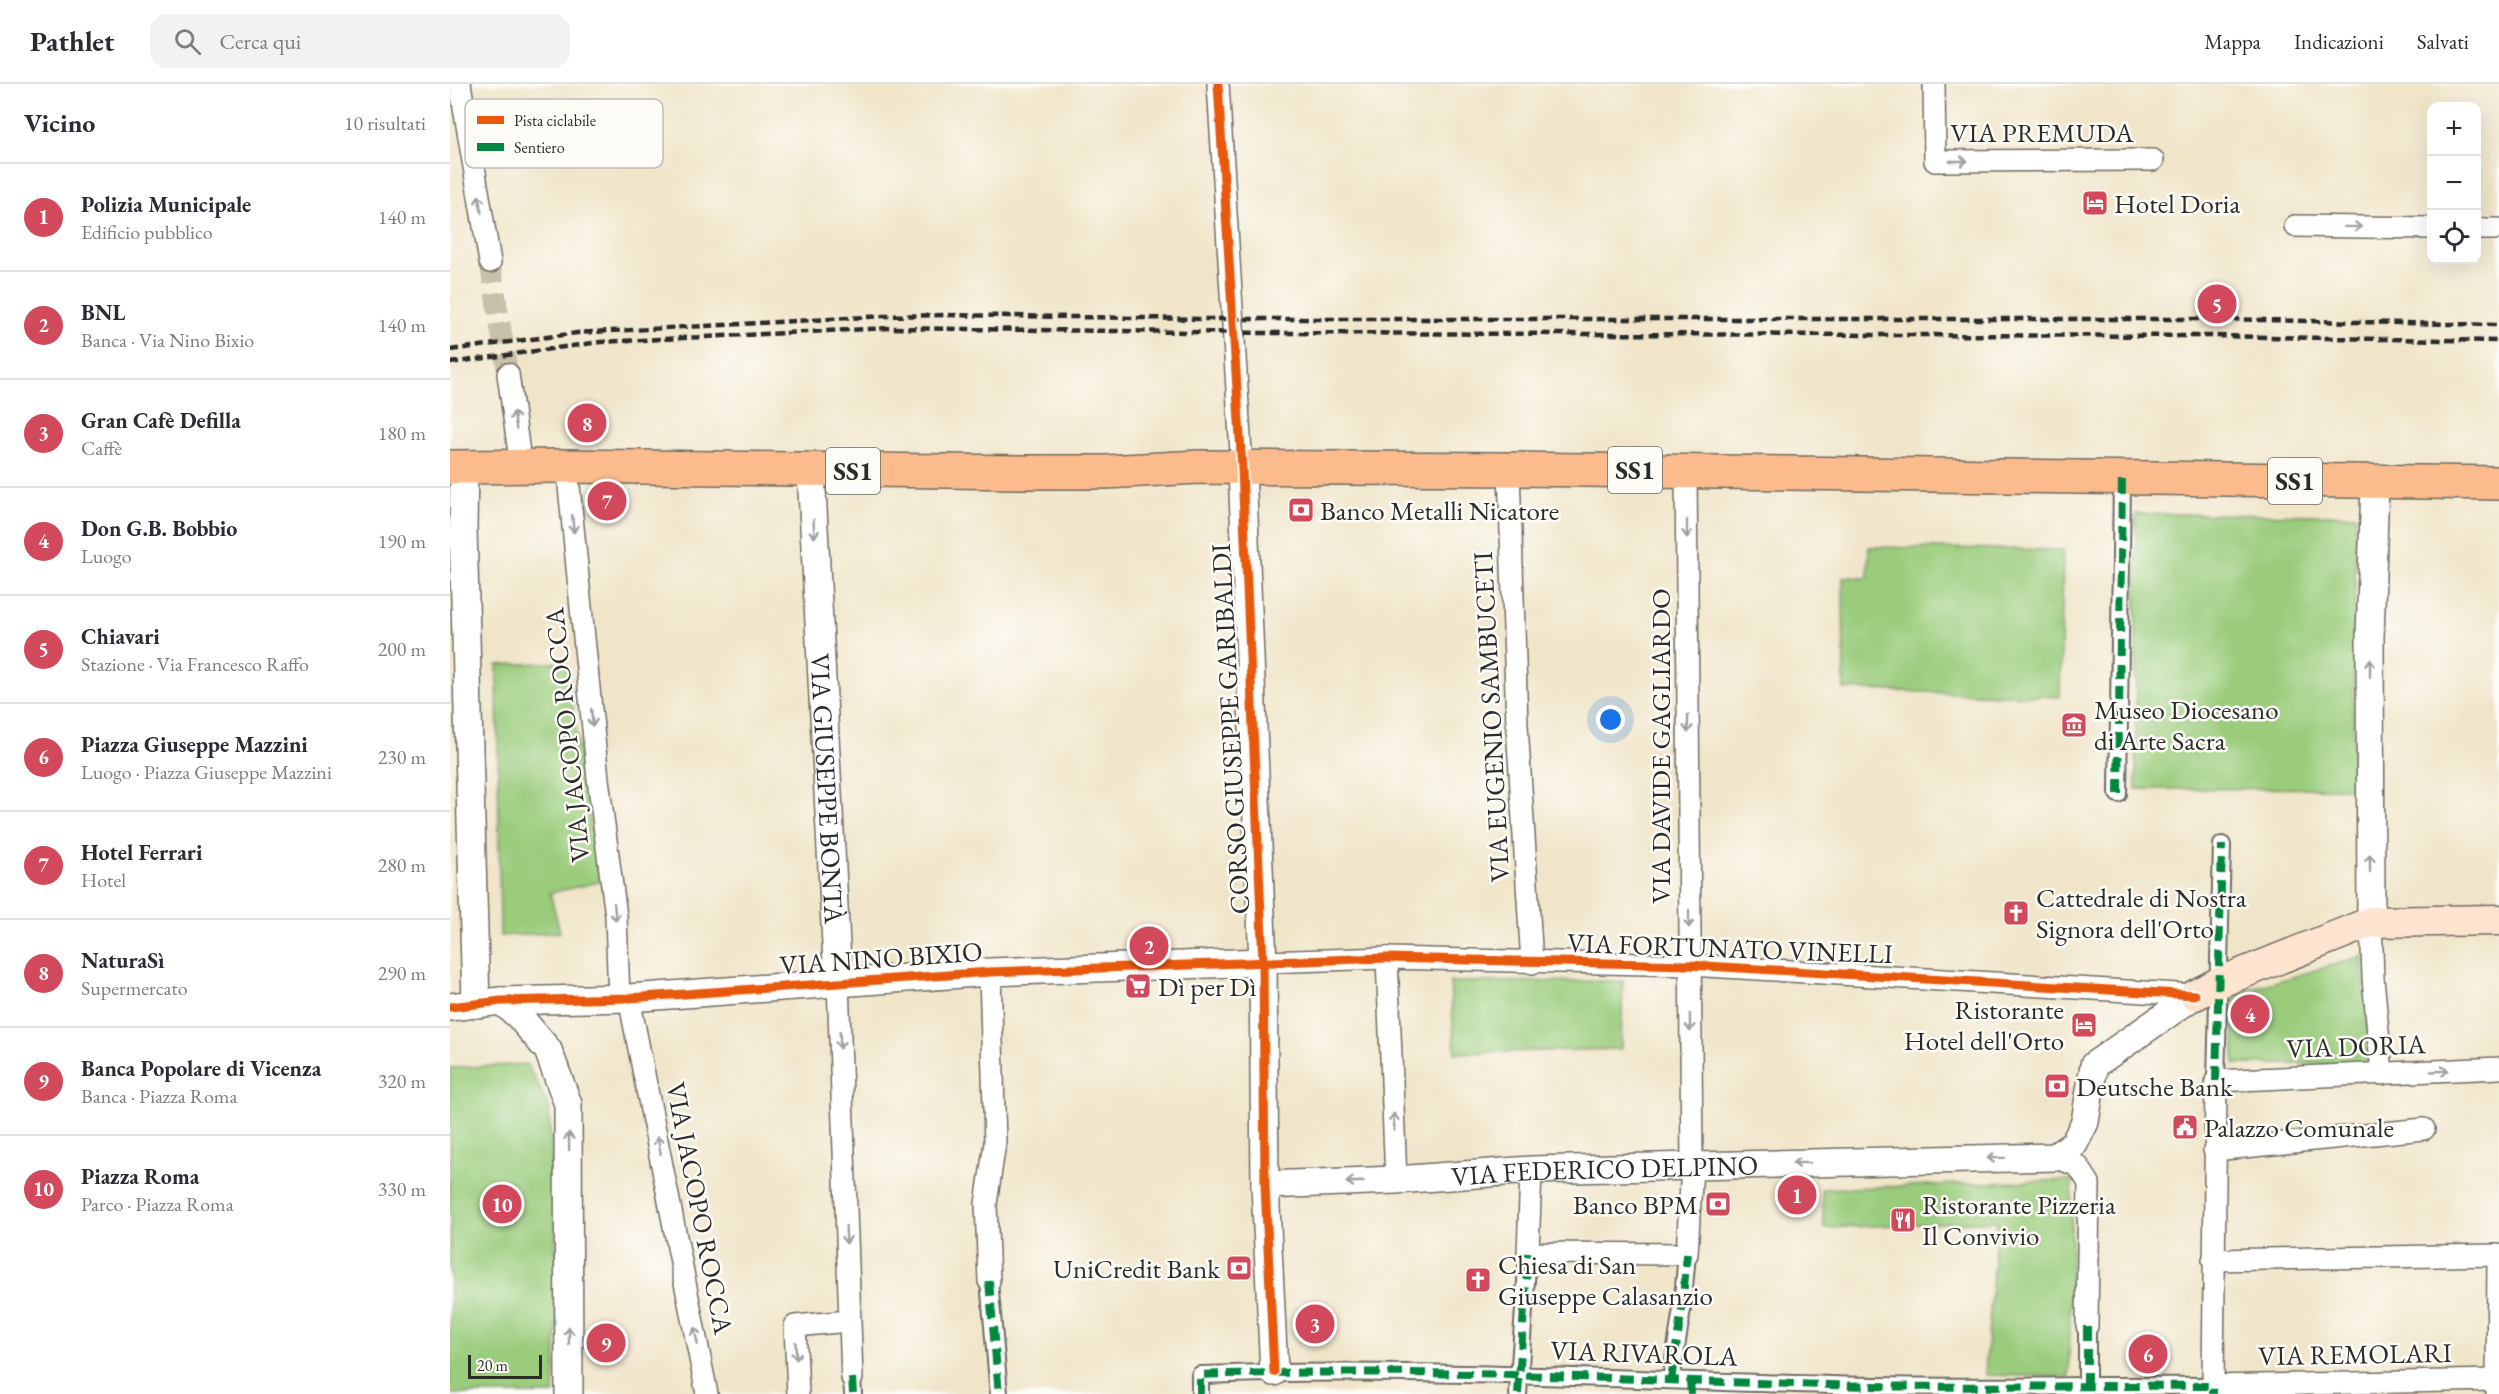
<!DOCTYPE html>
<html lang="it">
<head>
<meta charset="utf-8">
<style>
  body { margin:0; font-family:"EB Garamond",serif; background:#f2f2f3; color:#2b2b33 }
  .controls { position:absolute; right:18px; top:18px; display:grid; overflow:hidden; border-radius:12px; box-shadow:0 6px 24px #0002 }
  .controls button { width:54px; height:54px; display:grid; place-items:center; padding:0; border:0; border-bottom:2px solid #e1e1e2; background:#fff; color:#2b2b33; font:30px sans-serif }
  .scale { position:absolute; left:18px; bottom:15px; width:74px; box-sizing:border-box; padding-left:6px; border:3px solid #2b2b2b; border-top:0; font-size:16px; line-height:21px; white-space:nowrap; color:#2b2b2b; -webkit-text-stroke:4px #fdfcf7; paint-order:stroke }
  .you { position:absolute; left:1161px; top:636px; width:21px; height:21px; margin:-15px; border:4px solid #fff; border-radius:50%; background:#1a73e8; box-shadow:0 0 0 9px #1a73e833 }
  .badge { display:grid; place-items:center; width:39px; height:39px; border-radius:50%; background:#d1495b; color:#fff; font-size:20px; font-weight:700 }
  .pin { position:absolute; translate:-50% -50%; border:3px solid #fff; box-shadow:0 2px 6px #0006 }
  .list { margin:0; padding:0; list-style:none }
  h2 { display:flex; justify-content:space-between; align-items:center; height:78px; margin:0; padding:0 24px; font-size:26px }
  h2 small { font-size:20px; font-weight:400; color:#7c7c81 }
  .list li { display:grid; grid-template-columns:39px 1fr auto; gap:18px; align-items:center; box-sizing:border-box; height:108px; padding:0 24px; border-top:2px solid #e1e1e2 }
  .list b { display:block; font-size:22px; white-space:nowrap }
  .list p { margin:0; font-size:20px; white-space:nowrap; color:#7c7c81 }
  .list em { font-size:20px; font-style:normal; color:#7c7c81 }
  .icon { flex:none; width:33px; height:33px; fill:none; stroke:currentColor; stroke-width:2; stroke-linecap:round; stroke-linejoin:round }
  .map { position:relative; flex:none; width:2049px; height:1310px; overflow:hidden }
  header { display:flex; align-items:center; gap:36px; box-sizing:border-box; height:84px; padding:0 30px; background:#fff; border-bottom:2px solid #e1e1e2 }
  header strong { font-size:28px }
  nav { display:flex; gap:33px; margin-inline-start:auto; font-size:21px }
  .search { width:420px; height:54px; background:#f2f2f3; display:flex; align-items:center; gap:15px; box-sizing:border-box; padding:0 21px; border-radius:18px; color:#7c7c81; font-size:22px }
  main { display:flex }
  aside { flex:1; background:#fff }
  .map>svg:first-child { display:block }
  .green { fill:#9acc7c; stroke:#627c54; stroke-width:1.5 }
  .lines { fill:none; stroke-linecap:round; stroke-linejoin:round }
  .minor-tunnel { stroke:#c9c0a9; stroke-width:21; stroke-dasharray:21 10; stroke-linecap:butt }
  .pedestrian-casing { stroke:#706c62; stroke-width:20 }
  .minor-casing { stroke:#706c62; stroke-width:24 }
  .tertiary-casing { stroke:#706c62; stroke-width:30 }
  .secondary-casing { stroke:#706c62; stroke-width:33 }
  .primary-casing { stroke:#706c62; stroke-width:36 }
  .pedestrian { stroke:#fff; stroke-width:16 }
  .minor { stroke:#fff; stroke-width:21 }
  .tertiary { stroke:#fff; stroke-width:27 }
  .secondary { stroke:#fde4d1; stroke-width:30 }
  .primary { stroke:#fbbb8c; stroke-width:33 }
  .rail { stroke:#2b2b2b; stroke-width:4.5; stroke-dasharray:9 4.5; stroke-linecap:butt }
  .quiet { stroke:#00873e; stroke-width:8; stroke-dasharray:15 8; stroke-linecap:butt }
  .cycleway-casing { stroke:#fdfcf7; stroke-width:13 }
  .cycleway { stroke:#e8590c; stroke-width:9 }
  .oneway { stroke:#a0a0a0 }
  .labels { text-anchor:middle; dominant-baseline:central; stroke-width:5; stroke-linejoin:round; paint-order:stroke }
  .shield { fill:#fdfcf7; stroke:#6a6a68; stroke-width:1.5 }
  .shield-label { font-size:26px; font-weight:bold; fill:#2b2b2b }
  .street-label { font-size:27px; fill:#2b2b2b; stroke:#fdfcf7 }
  .poi-label { font-size:27px; fill:#2b2b2b; stroke:#fdfcf7; text-anchor:start }
  .key { fill:#fdfcf7; stroke:#bebdba; stroke-width:1.5 }
  .key-label { font-size:16px; fill:#2b2b2b }
</style>
</head>
<body>
<header>
<strong>Pathlet</strong>
<div class="search"><svg class="icon" aria-label="search" viewBox="0 0 24 24"><circle cx="10" cy="10" r="6"/><path d="M15 15l6 6"/></svg>Cerca qui</div>
<nav><a>Mappa</a><a>Indicazioni</a><a>Salvati</a></nav>
</header>
<main>
<aside>
<h2>Vicino<small>10 risultati</small></h2>
<ul class="list">
<li><span class="badge">1</span><div><b>Polizia Municipale</b><p>Edificio pubblico</p></div><em>140 m</em></li>
<li><span class="badge">2</span><div><b>BNL</b><p>Banca · Via Nino Bixio</p></div><em>140 m</em></li>
<li><span class="badge">3</span><div><b>Gran Cafè Defilla</b><p>Caffè</p></div><em>180 m</em></li>
<li><span class="badge">4</span><div><b>Don G.B. Bobbio</b><p>Luogo</p></div><em>190 m</em></li>
<li><span class="badge">5</span><div><b>Chiavari</b><p>Stazione · Via Francesco Raffo</p></div><em>200 m</em></li>
<li><span class="badge">6</span><div><b>Piazza Giuseppe Mazzini</b><p>Luogo · Piazza Giuseppe Mazzini</p></div><em>230 m</em></li>
<li><span class="badge">7</span><div><b>Hotel Ferrari</b><p>Hotel</p></div><em>280 m</em></li>
<li><span class="badge">8</span><div><b>NaturaSì</b><p>Supermercato</p></div><em>290 m</em></li>
<li><span class="badge">9</span><div><b>Banca Popolare di Vicenza</b><p>Banca · Piazza Roma</p></div><em>320 m</em></li>
<li><span class="badge">10</span><div><b>Piazza Roma</b><p>Parco · Piazza Roma</p></div><em>330 m</em></li>
</ul>
</aside>
<div class="map">
<svg width="2049" height="1310" viewBox="0 0 2049 1310">
  <rect width="100%" height="100%" fill="#fdfcf7"/>
  <filter id="ink" filterUnits="userSpaceOnUse"><feTurbulence type="fractalNoise" baseFrequency=".0167" numOctaves="2"/><feDisplacementMap in="SourceGraphic" scale="12" xChannelSelector="R" yChannelSelector="G"/><feConvolveMatrix kernelMatrix="1 2 1 2 8 2 1 2 1" color-interpolation-filters="sRGB"/></filter>
  <filter id="wash" filterUnits="userSpaceOnUse"><feTurbulence type="fractalNoise" baseFrequency=".008" numOctaves="4" result="noise"/><feDisplacementMap in="SourceGraphic" scale="24" xChannelSelector="R" yChannelSelector="G"/><feGaussianBlur stdDeviation="1.35" result="paint"/><feColorMatrix in="noise" values="0 0 0 0 0 0 0 0 0 0 0 0 0 0 0 0 0 1.4 0 .05"/><feComposite in="paint" operator="in"/></filter>
  <g filter="url(#wash)">
    <rect width="100%" height="100%" fill="#f0e5c9"/>
    <g class="green">
      <polygon points="1686,430 1906,431 1902,704 1686,705"/>
      <polygon points="1419,463 1613,466 1610,613 1394,605 1393,493 1418,494"/>
      <polygon points="116,578 149,798 100,809 110,848 50,852 47,581"/>
      <polygon points="1913,872 1920,980 1784,980 1784,910"/>
      <polygon points="1173,897 1171,965 1005,969 1000,898"/>
      <polygon points="77,980 99,1023 108,1217 104,1310 0,1310 0,984"/>
      <polygon points="1622,1096 1619,1293 1535,1291 1547,1137 1374,1144 1372,1105"/>
    </g>
  </g>
  <g filter="url(#ink)">
    <g class="lines">
      <polyline class="minor-tunnel" points="40,178 58,290"/>
      <defs>
        <g id="pedestrian">
          <polyline points="1668,710 1672,393"/>
          <polyline points="1766,997 1772,761"/>
          <polyline points="539,1197 549,1310"/>
          <polyline points="1637,1242 1637,1301"/>
          <polyline points="402,1294 403,1310"/>
          <polyline points="1221,1296 1232,1225 1237,1170"/>
          <path d="M750,1310V1291C960,1283 1171,1296 1381,1301C1508,1305 1636,1301 1763,1302V1310"/>
          <polyline points="1068,1310 1078,1169"/>
        </g>
        <g id="minor">
          <polyline points="10,0 40,178"/>
          <polyline points="768,0 792,385"/>
          <polyline points="1484,0 1485,77 1703,76"/>
          <polyline points="1845,142 1982,144"/>
          <polyline points="2026,145 2049,145"/>
          <polyline points="58,290 71,383"/>
          <polyline points="117,382 148,695 166,832 169,915"/>
          <polyline points="1059,385 1067,641 1082,879"/>
          <polyline points="1921,838 1923,894 1932,990"/>
          <polyline points="937,874 946,1096"/>
          <polyline points="813,878 937,874 1239,881 1745,911"/>
          <polyline points="388,898 402,1294"/>
          <polyline points="179,914 257,1310"/>
          <polyline points="1764,1066 1974,1045"/>
          <polyline points="1605,1073 1628,1082 1639,1099 1637,1242"/>
          <polyline points="1081,1086 1078,1169 1237,1170 1242,1081 1236,386"/>
          <polyline points="1763,1176 2048,1171 2047,1309"/>
          <polyline points="539,1197 536,1120 545,1059 540,888"/>
          <polyline points="2047,1296 1763,1302 1766,997 2049,984"/>
          <polyline points="348,1310 345,1242 399,1237"/>
        </g>
        <g id="tertiary">
          <polyline points="14,383 13,444 26,920"/>
          <polyline points="792,385 813,878 815,1101 824,1288"/>
          <path id="s1" d="M361,387L388,898"/>
          <polyline points="1921,838 1920,554 1925,398"/>
          <polyline points="51,917 69,932 98,966 118,1020 119,1310"/>
          <polyline points="0,923 51,917 179,914 540,888 813,878"/>
          <path id="s2" d="M815,1101L946,1096L1081,1086L1605,1073L1624,1060L1635,1038L1644,981L1745,911"/>
        </g>
        <polyline id="secondary" points="1745,911 1768,899 1921,838 2049,836"/>
        <polyline id="primary" points="0,383 117,382 570,388 655,388 749,383 1059,385 2049,399"/>
      </defs>
      <use href="#pedestrian" class="pedestrian-casing"/>
      <use href="#minor" class="minor-casing"/>
      <use href="#tertiary" class="tertiary-casing"/>
      <use href="#secondary" class="secondary-casing"/>
      <use href="#primary" class="primary-casing"/>
      <use href="#pedestrian" class="pedestrian"/>
      <use href="#minor" class="minor"/>
      <use href="#tertiary" class="tertiary"/>
      <use href="#secondary" class="secondary"/>
      <use href="#primary" class="primary"/>
      <g class="rail">
        <polyline points="0,266 127,249 433,232 496,231 752,235 1765,235 2049,241"/>
        <polyline points="0,279 150,258 439,244 815,249 1764,252 2049,257"/>
      </g>
      <g class="quiet">
        <polyline points="1668,710 1672,393"/>
        <polyline points="1766,997 1772,761"/>
        <polyline points="539,1197 549,1310"/>
        <polyline points="1637,1242 1637,1301"/>
        <polyline points="402,1294 403,1310"/>
        <polyline points="1221,1296 1232,1225 1237,1170"/>
        <polyline points="1240,1296 1241,1310"/>
        <path d="M750,1310V1291C960,1283 1171,1296 1381,1301C1508,1305 1636,1301 1763,1302V1310"/>
        <polyline points="1068,1310 1078,1169"/>
      </g>
      <defs>
        <g id="cycleway">
          <polyline points="768,0 792,385 813,878 815,1101 824,1288"/>
          <polyline points="0,923 51,917 179,914 540,888 937,874 1239,881 1745,911"/>
        </g>
      </defs>
      <use href="#cycleway" class="cycleway-casing"/>
      <use href="#cycleway" class="cycleway"/>
    </g>
    <defs><path id="oneway-shaft" d="M-6 0H5M1.5-3L5.5 0L1.5 3" fill="none" stroke-width="1.6" stroke-linecap="round" stroke-linejoin="round" transform="scale(1.5)"/></defs>
    <g class="oneway">
      <use href="#oneway-shaft" transform="translate(1509 77)"/>
      <use href="#oneway-shaft" transform="translate(30 120) rotate(-99)"/>
      <use href="#oneway-shaft" transform="translate(1903 143) rotate(1)"/>
      <use href="#oneway-shaft" transform="translate(65 336) rotate(-98)"/>
      <use href="#oneway-shaft" transform="translate(123 440) rotate(84)"/>
      <use href="#oneway-shaft" transform="translate(364 445) rotate(87)"/>
      <use href="#oneway-shaft" transform="translate(1237 445) rotate(90)"/>
      <use href="#oneway-shaft" transform="translate(1920 584) rotate(-90)"/>
      <use href="#oneway-shaft" transform="translate(142 634) rotate(84)"/>
      <use href="#oneway-shaft" transform="translate(1238 640) rotate(90)"/>
      <use href="#oneway-shaft" transform="translate(1920 779) rotate(-90)"/>
      <use href="#oneway-shaft" transform="translate(165 828) rotate(84)"/>
      <use href="#oneway-shaft" transform="translate(1239 835) rotate(90)"/>
      <use href="#oneway-shaft" transform="translate(1240 939) rotate(89)"/>
      <use href="#oneway-shaft" transform="translate(390 956) rotate(88)"/>
      <use href="#oneway-shaft" transform="translate(1990 987) rotate(-3)"/>
      <use href="#oneway-shaft" transform="translate(944 1038) rotate(-92)"/>
      <use href="#oneway-shaft" transform="translate(119 1057) rotate(-91)"/>
      <use href="#oneway-shaft" transform="translate(209 1061) rotate(-101)"/>
      <use href="#oneway-shaft" transform="translate(1546 1074) rotate(179)"/>
      <use href="#oneway-shaft" transform="translate(1351 1079) rotate(179)"/>
      <use href="#oneway-shaft" transform="translate(905 1098) rotate(178)"/>
      <use href="#oneway-shaft" transform="translate(396 1151) rotate(88)"/>
      <use href="#oneway-shaft" transform="translate(119 1252) rotate(-90)"/>
      <use href="#oneway-shaft" transform="translate(246 1252) rotate(-101)"/>
      <use href="#oneway-shaft" transform="translate(346 1267) rotate(87)"/>
    </g>
  </g>
  <defs>
    <symbol id="hotel-square" viewBox="-11 -11 22 22"><rect x="-9" y="-9" width="18" height="18" rx="4" fill="#d1495b" stroke="#fdfcf7"/><path d="M-6-4.5h1.5V1H6V5H4.5V3h-9V5H-6ZM-4 0a1.8 1.8 0 1 1 3.6 0ZM.5 0V-2.5h3Q6-2.5 6 0Z" fill="#fff"/></symbol>
    <symbol id="bank-square" viewBox="-11 -11 22 22"><rect x="-9" y="-9" width="18" height="18" rx="4" fill="#d1495b" stroke="#fdfcf7"/><path d="M-6-4H6V4H-6ZM0-2.3a2.3 2.3 0 1 0 0 4.6a2.3 2.3 0 1 0 0-4.6Z" fill="#fff"/></symbol>
    <symbol id="museum-square" viewBox="-11 -11 22 22"><rect x="-9" y="-9" width="18" height="18" rx="4" fill="#d1495b" stroke="#fdfcf7"/><path d="M0-6L6-3V-2H-6V-3ZM-5-1h2V3h-2ZM-1-1h2V3h-2ZM3-1h2V3H3ZM-6 4H6V6H-6Z" fill="#fff"/></symbol>
    <symbol id="church-square" viewBox="-11 -11 22 22"><rect x="-9" y="-9" width="18" height="18" rx="4" fill="#d1495b" stroke="#fdfcf7"/><path d="M-1.2-6h2.4v3.5h3.3v2.4h-3.3V6h-2.4V-.1h-3.3v-2.4h3.3Z" fill="#fff"/></symbol>
    <symbol id="supermarket-square" viewBox="-11 -11 22 22"><rect x="-9" y="-9" width="18" height="18" rx="4" fill="#d1495b" stroke="#fdfcf7"/><path d="M-6-5.5h2.5l.6 2H6L4.5 2H-2.5L-4.4-4H-6ZM-1.5 3.2a1.3 1.3 0 1 0 .1 0ZM3 3.2a1.3 1.3 0 1 0 .1 0Z" fill="#fff"/></symbol>
    <symbol id="civic-square" viewBox="-11 -11 22 22"><rect x="-9" y="-9" width="18" height="18" rx="4" fill="#d1495b" stroke="#fdfcf7"/><path d="M-.6-6.5H3V-4.5H.6V-3L4-1V1h2V6H-6V1h2V-1L-.6-3ZM-1.2 2.5V6h2.4V2.5Z" fill="#fff"/></symbol>
    <symbol id="restaurant-square" viewBox="-11 -11 22 22"><rect x="-9" y="-9" width="18" height="18" rx="4" fill="#d1495b" stroke="#fdfcf7"/><path d="M-5-6h1v4h1v-4h1v4h1v-4h1v5L-1.5 .5V6h-2V.5L-5-1ZM5-6V6H3V1.5H1.5Q1.5-4 5-6Z" fill="#fff"/></symbol>
  </defs>
  <g fill-rule="evenodd">
    <use href="#hotel-square" x="1630" y="104" width="30" height="30"/>
    <use href="#bank-square" x="836" y="411" width="30" height="30"/>
    <use href="#museum-square" x="1609" y="626" width="30" height="30"/>
    <use href="#church-square" x="1551" y="814" width="30" height="30"/>
    <use href="#supermarket-square" x="673" y="887" width="30" height="30"/>
    <use href="#hotel-square" x="1619" y="926" width="30" height="30"/>
    <use href="#bank-square" x="1592" y="987" width="30" height="30"/>
    <use href="#civic-square" x="1720" y="1028" width="30" height="30"/>
    <use href="#bank-square" x="1253" y="1105" width="30" height="30"/>
    <use href="#restaurant-square" x="1438" y="1121" width="30" height="30"/>
    <use href="#bank-square" x="774" y="1169" width="30" height="30"/>
    <use href="#church-square" x="1013" y="1181" width="30" height="30"/>
  </g>
  <g class="labels">
    <g class="shield">
      <rect x="1158" y="363" width="54" height="46" rx="4.5"/>
      <rect x="376" y="364" width="54" height="46" rx="4.5"/>
      <rect x="1818" y="374" width="54" height="46" rx="4.5"/>
    </g>
    <g class="shield-label">
      <text x="1185" y="386">SS1</text>
      <text x="403" y="387">SS1</text>
      <text x="1845" y="397">SS1</text>
    </g>
    <g class="street-label">
      <text x="1592" y="48">VIA PREMUDA</text>
      <text transform="translate(1041 633) rotate(-93)">VIA EUGENIO SAMBUCETI</text>
      <text transform="translate(780 645) rotate(-93)">CORSO GIUSEPPE GARIBALDI</text>
      <text transform="translate(117 651) rotate(-96)">VIA JACOPO ROCCA</text>
      <text transform="translate(1210 662) rotate(-90)">VIA DAVIDE GAGLIARDO</text>
      <text stroke="none"><textPath href="#s1" startOffset="318">VIA GIUSEPPE BONTÀ</textPath></text>
      <text transform="translate(1280 864) rotate(2)">VIA FORTUNATO VINELLI</text>
      <text transform="translate(431 874) rotate(-4)">VIA NINO BIXIO</text>
      <text transform="translate(1906 962) rotate(-2)">VIA DORIA</text>
      <text stroke="none"><textPath href="#s2" startOffset="340">VIA FEDERICO DELPINO</textPath></text>
      <text transform="translate(250 1124) rotate(79)">VIA JACOPO ROCCA</text>
      <text transform="translate(1194 1269) rotate(2)">VIA RIVAROLA</text>
      <text transform="translate(1905 1270) rotate(-1)">VIA REMOLARI</text>
    </g>
    <g class="poi-label">
      <text x="1664" y="119">Hotel Doria</text>
      <text x="870" y="426">Banco Metalli Nicatore</text>
      <text x="1644" y="625">Museo Diocesano<tspan x="1644" dy="31">di Arte Sacra</tspan></text>
      <text x="1586" y="813">Cattedrale di Nostra<tspan x="1586" dy="31">Signora dell'Orto</tspan></text>
      <text x="708" y="902">Dì per Dì</text>
      <text x="1614" y="925" text-anchor="end">Ristorante<tspan x="1614" dy="31">Hotel dell'Orto</tspan></text>
      <text x="1626" y="1002">Deutsche Bank</text>
      <text x="1754" y="1043">Palazzo Comunale</text>
      <text x="1248" y="1120" text-anchor="end">Banco BPM</text>
      <text x="1472" y="1120">Ristorante Pizzeria<tspan x="1472" dy="31">Il Convivio</tspan></text>
      <text x="1048" y="1180">Chiesa di San<tspan x="1048" dy="31">Giuseppe Calasanzio</tspan></text>
      <text x="770" y="1184" text-anchor="end">UniCredit Bank</text>
    </g>
  </g>
  <rect x="15" y="15" width="198" height="69" rx="9" class="key"/>
  <rect x="27" y="32" width="27" height="8" fill="#e8590c"/>
  <rect x="27" y="59" width="27" height="8" fill="#00873e"/>
  <g class="key-label">
    <text x="64" y="42">Pista ciclabile</text>
    <text x="64" y="69">Sentiero</text>
  </g>
</svg>
<div class="controls">
<button>+</button>
<button>−</button>
<button><svg class="icon" aria-label="locate" viewBox="0 0 24 24"><circle cx="12" cy="12" r="6"/><path d="M12 2v4M12 18v4M2 12h4M18 12h4"/></svg></button>
</div>
<div class="scale">20 m</div>
<div class="you"></div>
<div class="pin badge" style="left:1347px;top:1111px">1</div>
<div class="pin badge" style="left:699px;top:862px">2</div>
<div class="pin badge" style="left:865px;top:1240px">3</div>
<div class="pin badge" style="left:1800px;top:930px">4</div>
<div class="pin badge" style="left:1767px;top:220px">5</div>
<div class="pin badge" style="left:1698px;top:1270px">6</div>
<div class="pin badge" style="left:157px;top:417px">7</div>
<div class="pin badge" style="left:137px;top:339px">8</div>
<div class="pin badge" style="left:156px;top:1259px">9</div>
<div class="pin badge" style="left:52px;top:1120px">10</div>
</div>
</main>
</body>
</html>
